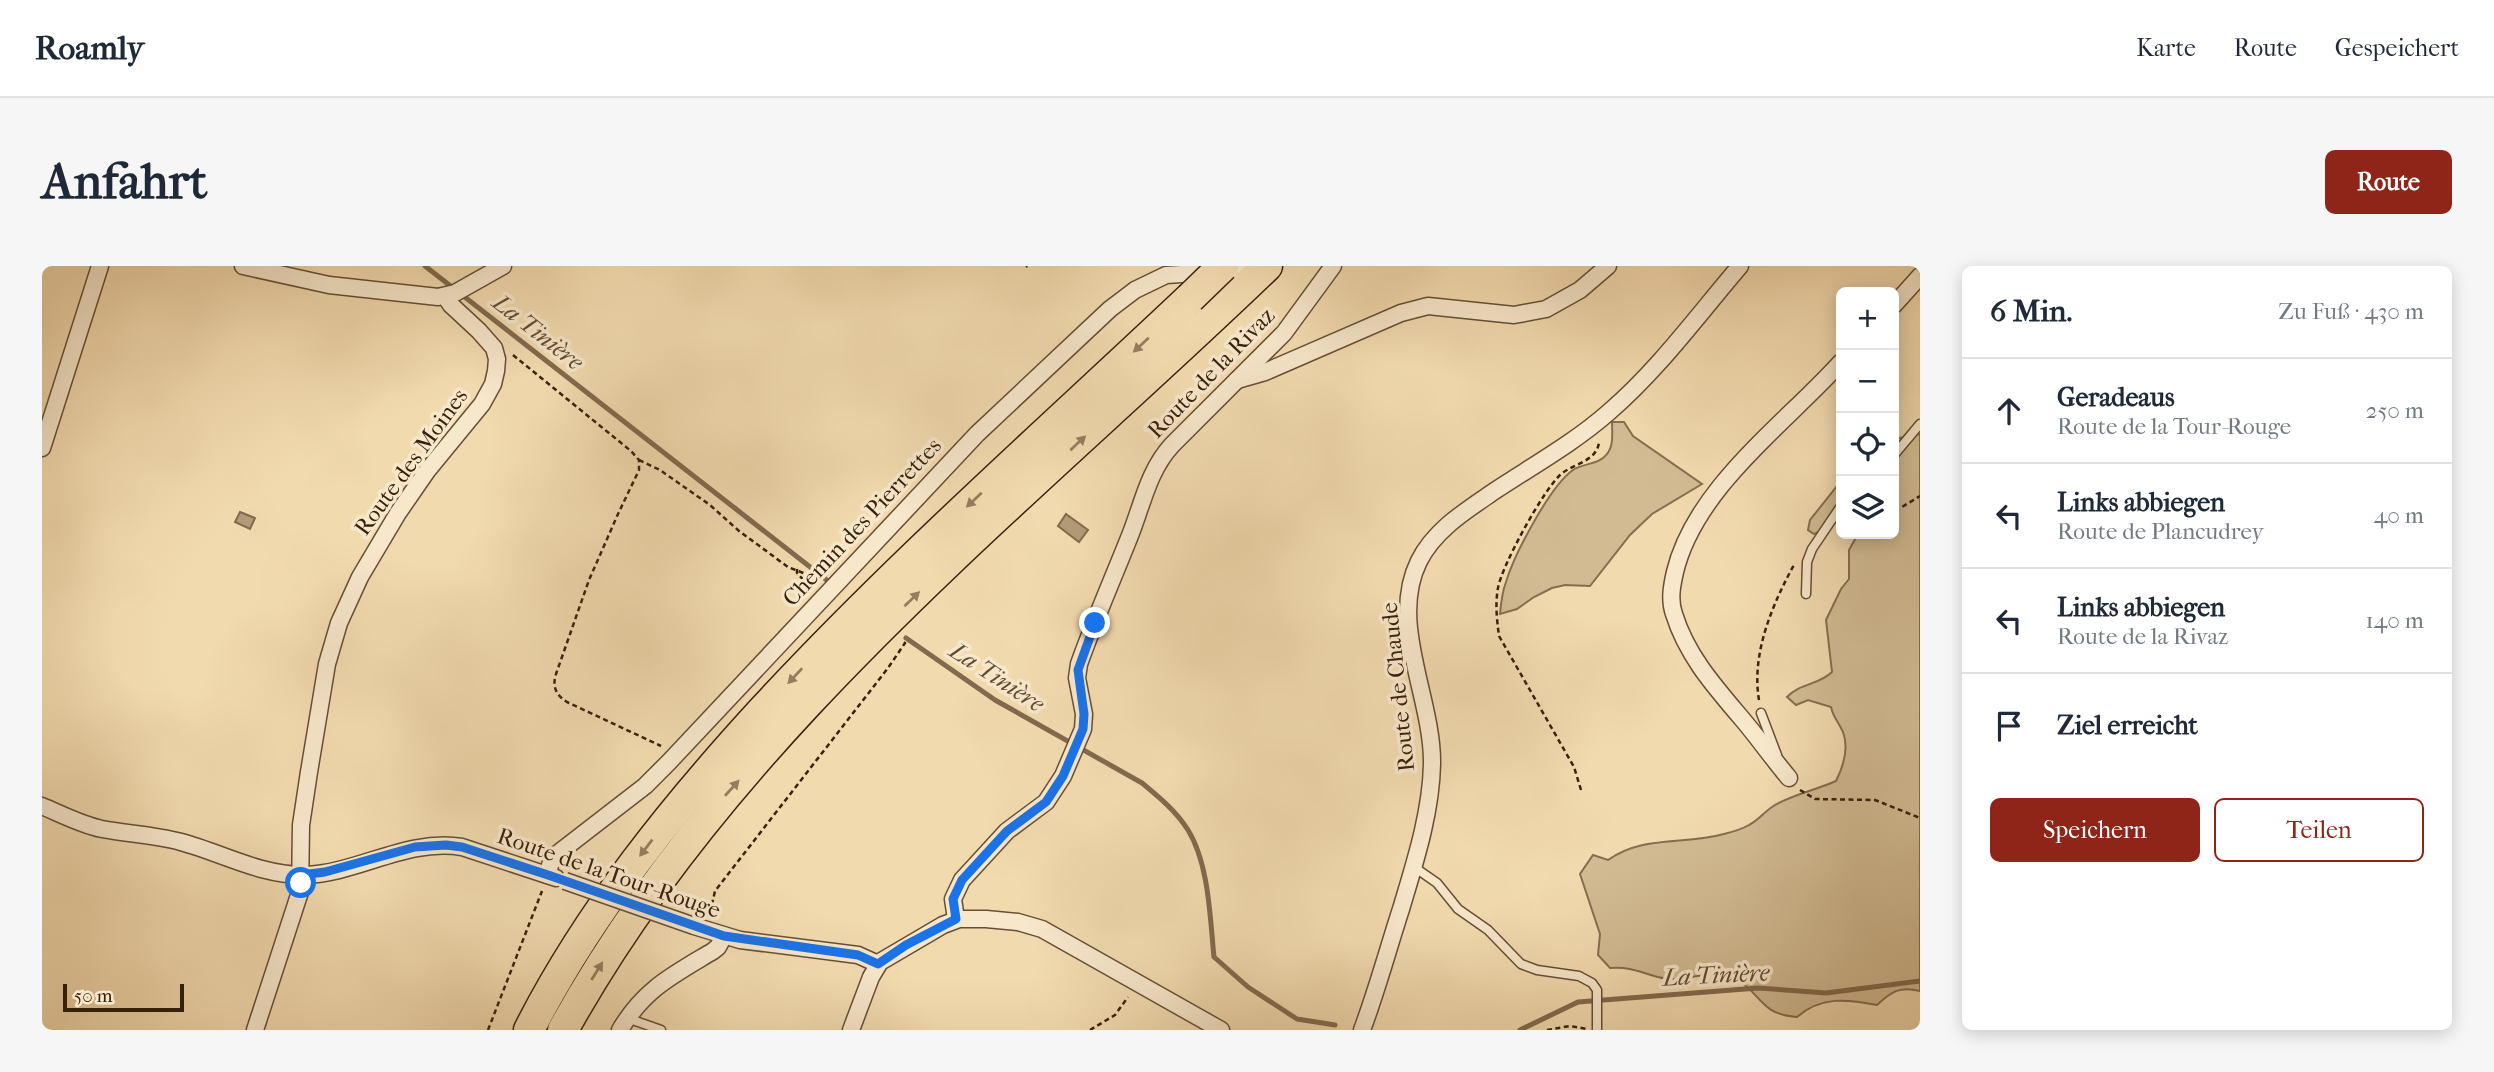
<!DOCTYPE html>
<html lang="de">
<head>
<meta charset="utf-8">
<style>
  body { margin:0; font-family:"IM FELL French Canon",serif; background:#f6f6f7; color:#1f2937 }
  .controls { position:absolute; right:21px; top:21px; display:grid; overflow:hidden; border-radius:10px; box-shadow:0 4px 18px #0003 }
  .controls button { width:63px; height:63px; display:grid; place-items:center; padding:0; border:0; border-bottom:2px solid #e0e1e3; background:#fff; color:#1f2937; font:35px sans-serif }
  .scale { position:absolute; left:21px; bottom:18px; width:121px; box-sizing:border-box; padding-left:7px; border:4px solid #38210b; border-top:0; font-size:19px; line-height:24px; white-space:nowrap; color:#38210b; -webkit-text-stroke:5px #f7e7cb; paint-order:stroke }
  .stop { position:absolute; width:21px; height:21px; margin:-16px; border:5px solid #1a73e8; border-radius:50%; background:#fff }
  .stop.end { background:#1a73e8; border-color:#fff; box-shadow:0 2px 7px #0008 }
  .list { margin:0; padding:0; list-style:none }
  h2 { display:flex; justify-content:space-between; align-items:center; height:91px; margin:0; padding:0 28px; font-size:30px }
  h2 small { font-size:23px; font-weight:400; color:#747a83 }
  .list li { display:grid; grid-template-columns:46px 1fr auto; gap:21px; align-items:center; box-sizing:border-box; height:105px; padding:0 28px; border-top:2px solid #e0e1e3 }
  .list b { display:block; font-size:26px; white-space:nowrap }
  .list p { margin:0; font-size:23px; white-space:nowrap; color:#747a83 }
  .list em { font-size:23px; font-style:normal; color:#747a83 }
  .actions { display:flex; gap:14px; padding:21px 28px }
  .actions a { flex:1; padding:16px 0; border:2px solid #8f2418; border-radius:10px; text-align:center; font-size:24px; color:#8f2418 }
  .actions .main { background:#8f2418; color:#fff }
  .icon { flex:none; width:38px; height:38px; fill:none; stroke:currentColor; stroke-width:2; stroke-linecap:round; stroke-linejoin:round }
  .map { position:relative; flex:none; width:1878px; height:764px; overflow:hidden; border-radius:10px }
  header { display:flex; align-items:center; gap:42px; box-sizing:border-box; height:98px; padding:0 35px; background:#fff; border-bottom:2px solid #e0e1e3 }
  header strong { font-size:33px }
  nav { display:flex; gap:38px; margin-inline-start:auto; font-size:24px }
  .intro { display:flex; align-items:center; justify-content:space-between; box-sizing:border-box; height:168px; padding:0 42px }
  h1 { margin:0; font-size:49px }
  .button { padding:18px 32px; border-radius:10px; background:#8f2418; color:#fff; font-size:24px; font-weight:700 }
  main { display:flex; gap:42px; padding:0 42px }
  aside { flex:1; background:#fff; border-radius:10px; box-shadow:0 4px 18px #0003 }
  .map>svg:first-child { display:block }
  .green { fill:#d2bb93; stroke:#856e4f; stroke-width:2 }
  .water { fill:#b39b77; stroke:#826a4c; stroke-width:2 }
  .lines { fill:none; stroke-linecap:round; stroke-linejoin:round }
  .stream { stroke:#826a4c; stroke-width:5 }
  .service-casing { stroke:#664f34; stroke-width:11 }
  .minor-casing { stroke:#664f34; stroke-width:19 }
  .motorway-casing { stroke:#38210b; stroke-width:33 }
  .path { stroke:#38210b; stroke-width:2.5; stroke-dasharray:5 3.5; stroke-linecap:butt }
  .service { stroke:#f7e7cb; stroke-width:8 }
  .minor { stroke:#f7e7cb; stroke-width:16 }
  .motorway { stroke:#f2daaf; stroke-width:30 }
  .minor-bridge-casing { stroke:#664f34; stroke-width:19; stroke-linecap:butt }
  .motorway-bridge-casing { stroke:#38210b; stroke-width:33; stroke-linecap:butt }
  .minor-bridge { stroke:#f7e7cb; stroke-width:16 }
  .motorway-bridge { stroke:#f2daaf; stroke-width:30 }
  .oneway { fill:#957e5d }
  .route { stroke:#1a73e8; stroke-width:9 }
  .labels { text-anchor:middle; dominant-baseline:central; stroke-width:7; stroke-linejoin:round; paint-order:stroke }
  .street-label { font-size:23px; fill:#38210b; stroke:#f7e7cb }
  .water-label { font-size:24px; font-style:italic; fill:#634c31; stroke:#f7e7cb }
</style>
</head>
<body>
<header>
<strong>Roamly</strong>
<nav><a>Karte</a><a>Route</a><a>Gespeichert</a></nav>
</header>
<div class="intro"><h1>Anfahrt</h1><a class="button">Route</a></div>
<main>
<div class="map">
<svg width="1878" height="764" viewBox="0 0 1878 764">
  <rect width="100%" height="100%" fill="#f2daaf"/>
  <filter id="stains"><feTurbulence type="fractalNoise" baseFrequency=".00286" numOctaves="4"/><feColorMatrix values="0 0 0 0 .2 0 0 0 0 .09 0 0 0 0 .02 0 0 0 .5 -.17"/></filter>
  <radialGradient id="worn" r=".72"><stop offset=".6" stop-color="#630" stop-opacity="0"/><stop offset="1" stop-color="#630" stop-opacity=".3"/></radialGradient>
  <g class="green">
    <path d="M1570,156H1582L1591,170L1660,218L1610,248L1588,269L1548,320L1523,319L1510,322L1492,331L1475,343L1458,348C1459,337 1460,326 1464,316C1472,289 1508,220 1531,204C1541,197 1557,199 1565,188C1572,180 1570,166 1570,156Z"/>
    <path d="M1878,168V725C1858,720 1850,725 1835,739C1805,733 1779,730 1755,751C1718,748 1721,730 1696,714C1675,700 1649,715 1626,713C1603,710 1594,700 1568,702L1556,689L1558,668L1538,608L1551,589L1566,594C1602,569 1641,579 1682,568C1690,566 1700,563 1707,559C1717,554 1724,544 1733,539C1752,528 1774,524 1794,515C1801,501 1807,482 1801,466C1797,457 1791,451 1789,441L1766,434L1754,439L1745,431C1758,417 1777,419 1790,406L1784,354L1799,323L1807,313V284L1816,268H1852V173Z"/>
    <polygon points="1799,215 1799,253 1772,268 1766,264 1768,254"/>
  </g>
  <g class="water">
    <polygon points="198,246 213,252 208,263 193,256"/>
    <polygon points="1024,248 1046,264 1037,276 1016,260"/>
  </g>
  <g class="lines">
    <g class="stream">
      <polyline points="383,0 786,315"/>
      <path d="M864,372L953,434L1100,517C1117,531 1134,545 1146,564C1167,598 1168,652 1172,691L1206,721L1255,753L1293,759"/>
      <polyline points="1478,764 1536,736 1716,722 1784,727 1878,715"/>
    </g>
    <defs>
      <g id="service">
        <polyline points="1852,189 1878,158"/>
        <polyline points="1764,328 1765,296 1770,283 1799,240"/>
        <polyline points="1719,447 1735,489"/>
        <polyline points="1372,601 1395,617 1416,643 1446,664 1479,698 1495,704 1537,710 1550,717 1555,724 1555,764"/>
        <polyline points="585,752 619,764"/>
      </g>
      <g id="minor">
        <polyline points="201,0 287,19 396,31 413,27 461,0"/>
        <polyline points="1852,39 1878,10"/>
        <polyline points="1195,114 1223,106 1359,47 1386,40 1472,49 1504,43 1538,24 1566,0"/>
        <polyline points="0,182 58,0"/>
        <path d="M1747,512C1731,493 1717,473 1701,454C1673,421 1645,390 1632,348C1627,334 1630,319 1633,306C1653,222 1743,158 1799,96"/>
        <path d="M0,540C19,548 40,559 60,563C87,568 113,569 139,576C180,587 220,610 263,609C317,607 365,572 420,581L514,612"/>
        <polyline points="506,609 508,599 515,588 603,520 627,496 935,168 1068,43 1093,24 1124,9 1202,4 1206,0"/>
        <path d="M914,653L911,633L920,614L965,565L1004,536L1021,510L1041,463L1042,448L1035,412L1037,398C1053,353 1072,310 1089,267C1101,236 1107,204 1130,179L1242,67L1291,0"/>
        <polyline points="652,660 698,674 816,689 836,698"/>
        <polyline points="213,764 258,626 259,559 267,506 285,398 297,357 318,311 356,247 385,205 440,138 451,118 454,105 455,93 452,82 437,65 409,39 403,30"/>
        <path d="M578,764C602,723 631,709 671,685L676,681L682,670"/>
        <polyline points="809,764 829,711 838,696 901,659 917,653 944,653 976,656 1000,663 1179,764"/>
        <path d="M1320,764C1335,724 1346,683 1359,643C1373,596 1389,547 1390,498C1391,432 1346,357 1377,295C1393,263 1425,244 1454,224C1492,199 1533,176 1567,146C1616,104 1656,49 1698,0"/>
      </g>
      <g id="motorway">
        <path d="M487,764C547,646 632,541 721,444C855,299 1004,168 1148,32"/>
        <path d="M521,764C687,462 980,236 1225,0"/>
      </g>
    </defs>
    <use href="#service" class="service-casing"/>
    <use href="#minor" class="minor-casing"/>
    <use href="#motorway" class="motorway-casing"/>
    <g class="path">
      <polyline points="984,1 985,0"/>
      <path d="M471,89L589,185L597,194V204L576,248L547,314L514,408C510,421 514,429 525,436L619,480"/>
      <polyline points="597,194 618,204 668,239 697,265 746,301 779,314"/>
      <polyline points="1852,242 1860,241 1878,230"/>
      <polyline points="755,303 755,307 768,321"/>
      <path d="M1717,434C1709,387 1731,337 1753,297"/>
      <path d="M1539,524L1532,501L1457,370C1455,355 1453,338 1456,322C1460,299 1501,225 1518,209C1531,197 1555,196 1557,176"/>
      <polyline points="1758,524 1773,533 1833,534 1878,552"/>
      <polyline points="668,647 673,625 846,402 863,377 861,376"/>
      <polyline points="446,764 500,625"/>
      <polyline points="1048,764 1073,749 1086,731"/>
      <polyline points="1505,764 1528,760 1545,763"/>
    </g>
    <use href="#service" class="service"/>
    <use href="#minor" class="minor"/>
    <use href="#motorway" class="motorway"/>
    <defs>
      <polyline id="minor-bridge" points="523,615 652,660"/>
      <polyline id="motorway-bridge" points="1148,32 1181,0"/>
    </defs>
    <use href="#minor-bridge" class="minor-bridge-casing"/>
    <use href="#motorway-bridge" class="motorway-bridge-casing"/>
    <use href="#minor-bridge" class="minor-bridge"/>
    <use href="#motorway-bridge" class="motorway-bridge"/>
  </g>
  <defs><path id="oneway-solid" d="M-6-.8H1V-3.2L6.5 0L1 3.2V.8H-6Z" transform="scale(1.75)"/></defs>
  <g class="oneway">
    <use href="#oneway-solid" transform="translate(1099 79) rotate(137)"/>
    <use href="#oneway-solid" transform="translate(1036 177) rotate(-43)"/>
    <use href="#oneway-solid" transform="translate(932 234) rotate(137)"/>
    <use href="#oneway-solid" transform="translate(870 333) rotate(-44)"/>
    <use href="#oneway-solid" transform="translate(753 410) rotate(133)"/>
    <use href="#oneway-solid" transform="translate(690 522) rotate(-48)"/>
    <use href="#oneway-solid" transform="translate(604 582) rotate(127)"/>
    <use href="#oneway-solid" transform="translate(555 705) rotate(-58)"/>
  </g>
  <g class="lines">
    <polyline class="route" points="259,617 259,609 283,606 373,581 404,579 420,581 506,609 682,670 816,689 836,698 864,679 914,653 911,633 920,614 965,565 1004,536 1021,510 1041,463 1042,448 1036,404 1053,357"/>
  </g>
  <g class="labels">
    <g class="street-label">
      <text transform="translate(1169 107) rotate(-46)">Route de la Rivaz</text>
      <text transform="translate(369 196) rotate(-54)">Route des Moines</text>
      <text transform="translate(820 256) rotate(-47)">Chemin des Pierrettes</text>
      <text transform="translate(1356 421) rotate(-96)">Route de Chaude</text>
      <text transform="translate(567 607) rotate(19)">Route de la Tour-Rouge</text>
    </g>
    <g class="water-label">
      <text transform="translate(496 66) rotate(38)">La Tinière</text>
      <text transform="translate(955 411) rotate(33)">La Tinière</text>
      <text transform="translate(1674 709) rotate(-3)">La Tinière</text>
    </g>
  </g>
  <rect width="100%" height="100%" filter="url(#stains)"/>
  <rect width="100%" height="100%" fill="url(#worn)"/>
</svg>
<div class="controls">
<button>+</button>
<button>−</button>
<button><svg class="icon" aria-label="locate" viewBox="0 0 24 24"><circle cx="12" cy="12" r="6"/><path d="M12 2v4M12 18v4M2 12h4M18 12h4"/></svg></button>
<button><svg class="icon" aria-label="layers" viewBox="0 0 24 24"><path d="M12 4l9 5-9 5-9-5zM3 14l9 5 9-5"/></svg></button>
</div>
<div class="scale">50 m</div>
<div class="stop" style="left:259px;top:617px"></div>
<div class="stop end" style="left:1053px;top:357px"></div>
</div>
<aside>
<h2>6 Min.<small>Zu Fuß · 430 m</small></h2>
<ul class="list">
<li><svg class="icon" aria-label="ahead" viewBox="0 0 24 24"><path d="M12 20V5M6 11l6-6 6 6"/></svg><div><b>Geradeaus</b><p>Route de la Tour-Rouge</p></div><em>250 m</em></li>
<li><svg class="icon" aria-label="left" viewBox="0 0 24 24"><path d="M17 20v-9H6M10 6l-5 5 5 5"/></svg><div><b>Links abbiegen</b><p>Route de Plancudrey</p></div><em>40 m</em></li>
<li><svg class="icon" aria-label="left" viewBox="0 0 24 24"><path d="M17 20v-9H6M10 6l-5 5 5 5"/></svg><div><b>Links abbiegen</b><p>Route de la Rivaz</p></div><em>140 m</em></li>
<li><svg class="icon" aria-label="arrive" viewBox="0 0 24 24"><path d="M6 21V4h12l-3 4 3 4H6"/></svg><div><b>Ziel erreicht</b></div></li>
</ul>
<div class="actions"><a class="main">Speichern</a><a>Teilen</a></div>
</aside>
</main>
</body>
</html>
